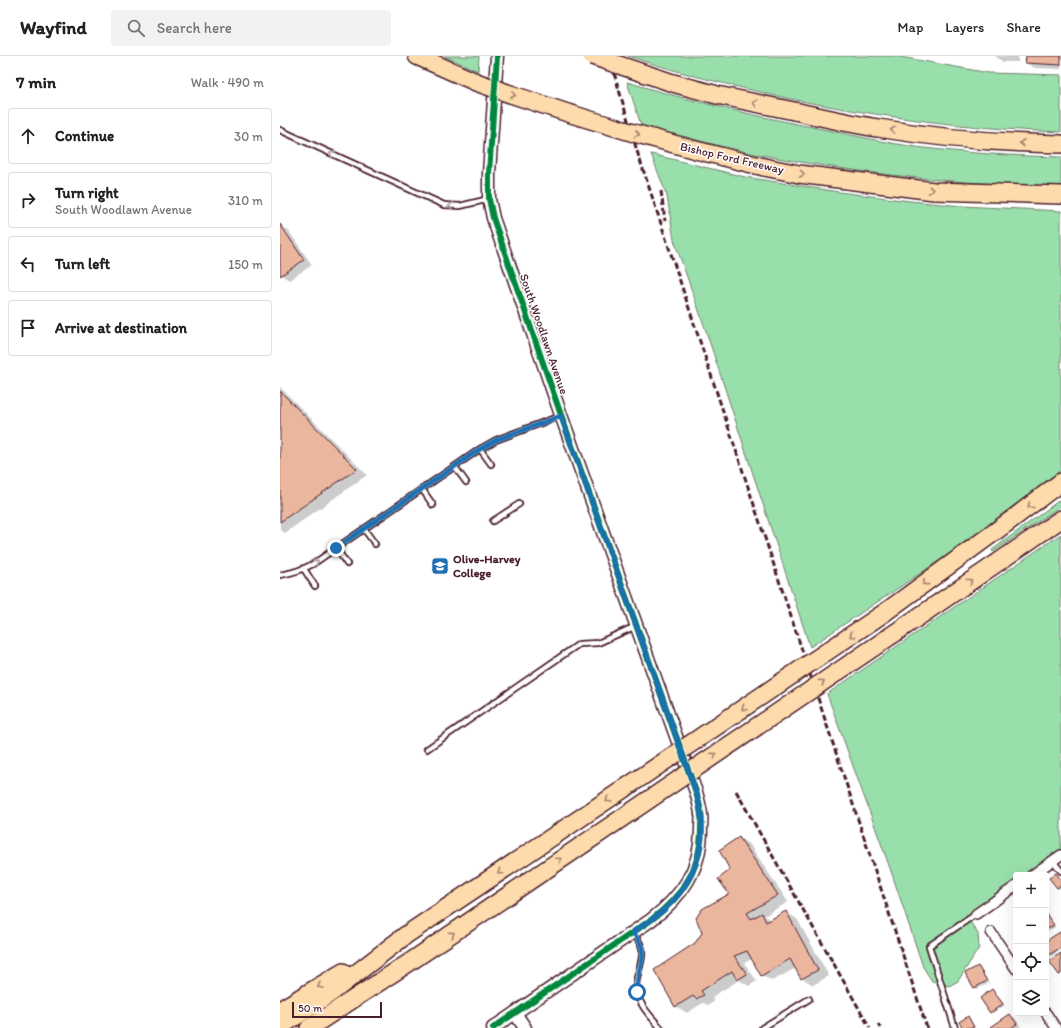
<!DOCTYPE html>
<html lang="en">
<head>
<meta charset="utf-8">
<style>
  body { margin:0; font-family:Itim,sans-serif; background:#f2f2f2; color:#202124 }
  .controls { position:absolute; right:12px; bottom:12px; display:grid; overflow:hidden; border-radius:4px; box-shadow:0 4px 16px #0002 }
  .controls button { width:36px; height:36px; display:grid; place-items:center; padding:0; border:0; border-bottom:1px solid #e0e0e0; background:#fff; color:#202124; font:20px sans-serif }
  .scale { position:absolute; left:12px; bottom:10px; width:90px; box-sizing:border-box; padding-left:4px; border:2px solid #4a1f2b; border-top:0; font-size:11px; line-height:14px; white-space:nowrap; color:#4a1f2b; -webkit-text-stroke:3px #fff; paint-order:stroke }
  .stop { position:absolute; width:12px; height:12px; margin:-9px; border:3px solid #1f6fb2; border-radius:50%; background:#fff }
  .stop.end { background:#1f6fb2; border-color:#fff; box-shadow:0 1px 4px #0008 }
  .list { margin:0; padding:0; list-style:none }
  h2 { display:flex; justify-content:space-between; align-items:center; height:52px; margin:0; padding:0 16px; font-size:17px }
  h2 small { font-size:13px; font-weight:400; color:#757577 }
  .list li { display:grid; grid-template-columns:26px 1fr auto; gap:12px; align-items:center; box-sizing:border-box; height:56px; margin:0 8px 8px; padding:0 8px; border:1px solid #e0e0e0; border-radius:4px }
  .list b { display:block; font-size:15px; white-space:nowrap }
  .list p { margin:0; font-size:13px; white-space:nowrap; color:#757577 }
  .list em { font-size:13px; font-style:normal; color:#757577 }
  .icon { flex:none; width:22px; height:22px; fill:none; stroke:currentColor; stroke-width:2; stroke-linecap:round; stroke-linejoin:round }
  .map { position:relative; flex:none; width:781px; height:972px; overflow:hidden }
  header { display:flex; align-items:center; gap:24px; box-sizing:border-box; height:56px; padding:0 20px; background:#fff; border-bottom:1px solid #e0e0e0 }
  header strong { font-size:19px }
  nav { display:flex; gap:22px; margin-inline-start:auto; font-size:14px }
  .search { width:280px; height:36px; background:#f2f2f2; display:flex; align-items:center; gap:10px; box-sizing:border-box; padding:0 14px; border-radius:4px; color:#757577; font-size:15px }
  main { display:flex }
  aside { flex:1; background:#fff }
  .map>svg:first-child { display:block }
  .green { fill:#99dfac; stroke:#727f6c }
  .shadow { fill:#0003 }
  .building { fill:#ebb69e; stroke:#4a1f2b }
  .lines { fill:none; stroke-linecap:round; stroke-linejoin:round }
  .service-casing { stroke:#4a1f2b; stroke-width:8 }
  .minor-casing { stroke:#4a1f2b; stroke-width:12 }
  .tertiary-casing { stroke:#4a1f2b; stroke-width:15 }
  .motorway-casing { stroke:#4a1f2b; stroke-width:20 }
  .service { stroke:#fff; stroke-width:4.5 }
  .minor { stroke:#fff; stroke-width:9 }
  .tertiary { stroke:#fff; stroke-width:12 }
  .motorway { stroke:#fedbac; stroke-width:17 }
  .rail { stroke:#4a1f2b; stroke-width:3; stroke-dasharray:6 3; stroke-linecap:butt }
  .motorway-bridge-casing { stroke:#4a1f2b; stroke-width:20; stroke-linecap:butt }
  .motorway-bridge { stroke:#fedbac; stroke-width:17 }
  .cycleway-casing { stroke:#fff; stroke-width:8 }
  .cycleway { stroke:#00873e; stroke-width:6 }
  .oneway { stroke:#a47d6c }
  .oneway2 { stroke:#ae9aa0 }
  .route { stroke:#1f6fb2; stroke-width:5 }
  .labels { text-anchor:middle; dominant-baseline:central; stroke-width:3; stroke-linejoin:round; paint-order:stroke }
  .street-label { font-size:12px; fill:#4a1f2b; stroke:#fff }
  .poi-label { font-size:12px; font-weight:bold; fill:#4a1f2b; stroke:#fff; text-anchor:start }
</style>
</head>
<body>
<header>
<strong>Wayfind</strong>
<div class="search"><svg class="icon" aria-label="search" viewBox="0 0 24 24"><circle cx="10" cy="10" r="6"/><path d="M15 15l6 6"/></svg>Search here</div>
<nav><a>Map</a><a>Layers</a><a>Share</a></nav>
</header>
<main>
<aside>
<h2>7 min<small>Walk · 490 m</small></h2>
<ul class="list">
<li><svg class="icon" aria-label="ahead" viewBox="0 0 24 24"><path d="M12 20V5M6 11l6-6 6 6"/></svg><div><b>Continue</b></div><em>30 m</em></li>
<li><svg class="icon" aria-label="right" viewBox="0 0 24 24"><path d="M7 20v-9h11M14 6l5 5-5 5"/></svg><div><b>Turn right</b><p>South Woodlawn Avenue</p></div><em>310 m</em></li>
<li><svg class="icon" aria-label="left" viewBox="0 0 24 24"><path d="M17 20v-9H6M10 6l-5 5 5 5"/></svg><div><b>Turn left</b></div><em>150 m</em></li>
<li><svg class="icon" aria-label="arrive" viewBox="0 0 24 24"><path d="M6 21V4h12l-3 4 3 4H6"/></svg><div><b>Arrive at destination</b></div></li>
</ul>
</aside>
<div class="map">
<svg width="781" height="972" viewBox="0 0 781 972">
  <rect width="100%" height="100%" fill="#fff"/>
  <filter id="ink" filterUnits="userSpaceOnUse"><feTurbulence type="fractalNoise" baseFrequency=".025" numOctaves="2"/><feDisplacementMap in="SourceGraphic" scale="8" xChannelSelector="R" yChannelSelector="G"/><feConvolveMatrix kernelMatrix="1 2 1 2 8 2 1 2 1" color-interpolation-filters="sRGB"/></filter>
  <g filter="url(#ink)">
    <g class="green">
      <polygon points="164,0 199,0 198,15"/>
      <path d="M348,0H615L709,17L781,19V76C690,73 601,61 511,43C456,31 402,18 348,0Z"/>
      <path d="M347,26C413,46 480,61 547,74C577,80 606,87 636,91C684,97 733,100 781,101V130C679,129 576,117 476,98C438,90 400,80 361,69Z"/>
      <polygon points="371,98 465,121 559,136 630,145 682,150 781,155 781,414 672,496 530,591 424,269 394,184 387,140"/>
      <polygon points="781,443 781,450 713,496 712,494"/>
      <polygon points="781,478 781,794 744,819 736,819 736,825 686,859 698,878 699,892 678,925 669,930 652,925 643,911 611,815 547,638"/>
    </g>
    <g class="shadow">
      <polygon points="715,0 738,0 738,6 723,6"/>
      <polygon points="747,0 781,0 781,13 755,12 746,7"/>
      <polygon points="0,169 8,174 32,209 9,224 0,218"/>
      <polygon points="0,331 87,419 5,477 0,474"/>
      <polygon points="459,782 470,789 508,846 484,860 491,864 506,856 517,863 549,920 533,929 522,922 516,912 492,925 481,919 472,903 464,907 477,925 469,930 459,924 432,941 434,946 428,949 423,947 407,957 395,950 416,888 451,838 452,815"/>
      <polygon points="776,818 781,823 781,832 780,833 777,832"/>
      <polygon points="766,860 769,861 775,871 766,877"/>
      <polygon points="781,878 781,894 769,902 767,900 766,886"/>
      <polygon points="698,911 700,912 709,927 697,933 695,932 686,918"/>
      <polygon points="712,934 725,949 713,957 711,956"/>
      <polygon points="730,959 735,962 741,971 713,972"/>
      <polygon points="688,962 690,963 695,972 684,972 680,966"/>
    </g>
    <g class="building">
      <polygon points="746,0 781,0 781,9 745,7"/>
      <polygon points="0,168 24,204 0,220"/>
      <polygon points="0,335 77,413 0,466"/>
      <polygon points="459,781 498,839 467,857 471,863 482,857 486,866 506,855 538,914 521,923 510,903 481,920 467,895 454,900 467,918 457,924 452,915 421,935 424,939 416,943 413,940 395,951 374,914 415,887 422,877 416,862 422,853 449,838 438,823 450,814 439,794"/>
      <polygon points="776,817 781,824 781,829 777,832 769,822"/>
      <polygon points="766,858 774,869 766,874"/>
      <polygon points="780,876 781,878 781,891 766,901 766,885"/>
      <polygon points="781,897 781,918 779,919 769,905"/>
      <polygon points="698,910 707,925 694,932 685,917"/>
      <polygon points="712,933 723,948 710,957 700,942"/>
      <polygon points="730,958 737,968 731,972 712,972 711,971"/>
      <polygon points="688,960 694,971 683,972 679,966"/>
    </g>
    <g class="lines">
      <defs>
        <g id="service">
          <polyline points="0,74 164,149 180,150 209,143"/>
          <polyline points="200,393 211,408"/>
          <polyline points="175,411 186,426"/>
          <polyline points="142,433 153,449"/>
          <polyline points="213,465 239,448"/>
          <polyline points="84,473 95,488"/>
          <polyline points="56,492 67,508"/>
          <polyline points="24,513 35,530"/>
          <path d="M0,519C12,517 22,514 33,508L200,393L216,384L280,360"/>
          <polyline points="147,693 299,588 318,587 356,570"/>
          <polyline points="773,805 781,815"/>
          <path d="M353,876C356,881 361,887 362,893C364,905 356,917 356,930C356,946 371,961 381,972"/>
          <polyline points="482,972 529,943"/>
          <polyline points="675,972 649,890 696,858"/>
        </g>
        <g id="minor">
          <polyline points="752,819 781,799"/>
          <polyline points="696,858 736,830"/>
          <polyline points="711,876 736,913"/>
          <polyline points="766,957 776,972"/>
        </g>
        <g id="tertiary">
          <polyline points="235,957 245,972"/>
          <path d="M213,972L371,864C402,840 421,814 421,773C421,768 422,762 421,758C420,750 418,743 416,736L281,359L213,162L209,143V117L217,0"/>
        </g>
        <g id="motorway">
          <polyline points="137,0 196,26"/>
          <path d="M514,55C542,61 570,68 598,72C658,82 720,87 781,88"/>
          <polyline points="484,111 519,118 654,135 781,139"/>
          <polyline points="604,557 731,464 781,426"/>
          <polyline points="612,579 781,463"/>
          <polyline points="0,954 63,916"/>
          <polyline points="0,971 52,936 126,879 360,722"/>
          <polyline points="29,972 130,906 367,745"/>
        </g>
      </defs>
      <use href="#service" class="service-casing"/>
      <use href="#minor" class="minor-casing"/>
      <use href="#tertiary" class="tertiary-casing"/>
      <use href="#motorway" class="motorway-casing"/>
      <use href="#service" class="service"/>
      <use href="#minor" class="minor"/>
      <use href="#tertiary" class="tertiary"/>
      <use href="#motorway" class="motorway"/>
      <g class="rail">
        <polyline points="329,0 357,95 647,972"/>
        <polyline points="381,135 385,165"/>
        <polyline points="456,735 590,972"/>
        <polyline points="598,968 600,972"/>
      </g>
      <defs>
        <g id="motorway-bridge">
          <polyline points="312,0 393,27 437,39 514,55"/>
          <path d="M196,26C291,60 386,88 484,111"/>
          <polyline points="360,722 604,557"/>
          <polyline points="367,745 612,579"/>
        </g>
      </defs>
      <use href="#motorway-bridge" class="motorway-bridge-casing"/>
      <use href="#motorway-bridge" class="motorway-bridge"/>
      <defs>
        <path id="cycleway" d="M213,972L371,864C402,840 421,814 421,773C421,768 422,762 421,758C420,750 418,743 416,736L281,359L213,162L209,143V117L217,0"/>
      </defs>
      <use href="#cycleway" class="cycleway-casing"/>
      <use href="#cycleway" class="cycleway"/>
    </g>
    <defs><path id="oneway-chevron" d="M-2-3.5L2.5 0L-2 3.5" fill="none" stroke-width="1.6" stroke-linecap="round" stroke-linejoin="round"/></defs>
    <g class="oneway">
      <use href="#oneway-chevron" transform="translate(233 39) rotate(20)"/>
      <use href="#oneway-chevron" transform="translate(475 47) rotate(-168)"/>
      <use href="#oneway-chevron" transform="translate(613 74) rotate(-172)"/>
      <use href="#oneway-chevron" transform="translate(357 78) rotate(15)"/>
      <use href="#oneway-chevron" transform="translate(742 87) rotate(-178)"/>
      <use href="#oneway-chevron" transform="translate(522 118) rotate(8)"/>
      <use href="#oneway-chevron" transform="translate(651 134) rotate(6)"/>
      <use href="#oneway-chevron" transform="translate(750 450) rotate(143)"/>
      <use href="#oneway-chevron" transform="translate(690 525) rotate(-34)"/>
      <use href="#oneway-chevron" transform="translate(645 527) rotate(144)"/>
      <use href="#oneway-chevron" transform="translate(572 579) rotate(146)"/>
      <use href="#oneway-chevron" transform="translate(542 626) rotate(-34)"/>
      <use href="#oneway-chevron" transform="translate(464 652) rotate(146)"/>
      <use href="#oneway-chevron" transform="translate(434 699) rotate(-34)"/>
      <use href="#oneway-chevron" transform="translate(328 744) rotate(146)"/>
      <use href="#oneway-chevron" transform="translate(279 804) rotate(-34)"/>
      <use href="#oneway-chevron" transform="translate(220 816) rotate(146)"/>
      <use href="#oneway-chevron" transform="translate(172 878) rotate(-34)"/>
      <use href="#oneway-chevron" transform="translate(40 930) rotate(149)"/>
    </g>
    <g class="oneway2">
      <use href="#oneway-chevron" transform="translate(52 98) rotate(-155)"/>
      <use href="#oneway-chevron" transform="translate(171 150) rotate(-177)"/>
      <use href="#oneway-chevron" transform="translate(36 506) rotate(-33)"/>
    </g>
  </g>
  <g class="lines" filter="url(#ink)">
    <path class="route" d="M56,492L200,393L216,384L281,360L416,736C418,743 420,750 421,758C427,792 411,829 386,852C376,861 364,869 353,876C356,881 361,887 362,893C364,907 355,922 357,936"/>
  </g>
  <defs>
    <symbol id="university-square" viewBox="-11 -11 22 22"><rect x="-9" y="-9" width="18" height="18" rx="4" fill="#1f6fb2" stroke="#fff"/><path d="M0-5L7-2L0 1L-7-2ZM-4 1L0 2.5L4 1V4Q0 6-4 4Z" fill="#fff"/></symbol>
  </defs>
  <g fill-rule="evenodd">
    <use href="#university-square" x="150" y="500" width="20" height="20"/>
  </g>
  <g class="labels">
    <g class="street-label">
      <text transform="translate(452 102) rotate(13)">Bishop Ford Freeway</text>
      <text transform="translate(264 278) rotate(71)">South Woodlawn Avenue</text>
    </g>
    <g class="poi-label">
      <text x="173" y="503">Olive-Harvey<tspan x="173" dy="14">College</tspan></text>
    </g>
  </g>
</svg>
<div class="controls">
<button>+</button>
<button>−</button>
<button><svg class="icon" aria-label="locate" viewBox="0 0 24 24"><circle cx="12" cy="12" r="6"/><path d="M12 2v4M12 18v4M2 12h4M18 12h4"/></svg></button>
<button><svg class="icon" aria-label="layers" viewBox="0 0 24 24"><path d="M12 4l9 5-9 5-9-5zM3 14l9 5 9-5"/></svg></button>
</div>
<div class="scale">50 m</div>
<div class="stop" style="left:357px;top:936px"></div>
<div class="stop end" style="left:56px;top:492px"></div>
</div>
</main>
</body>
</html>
